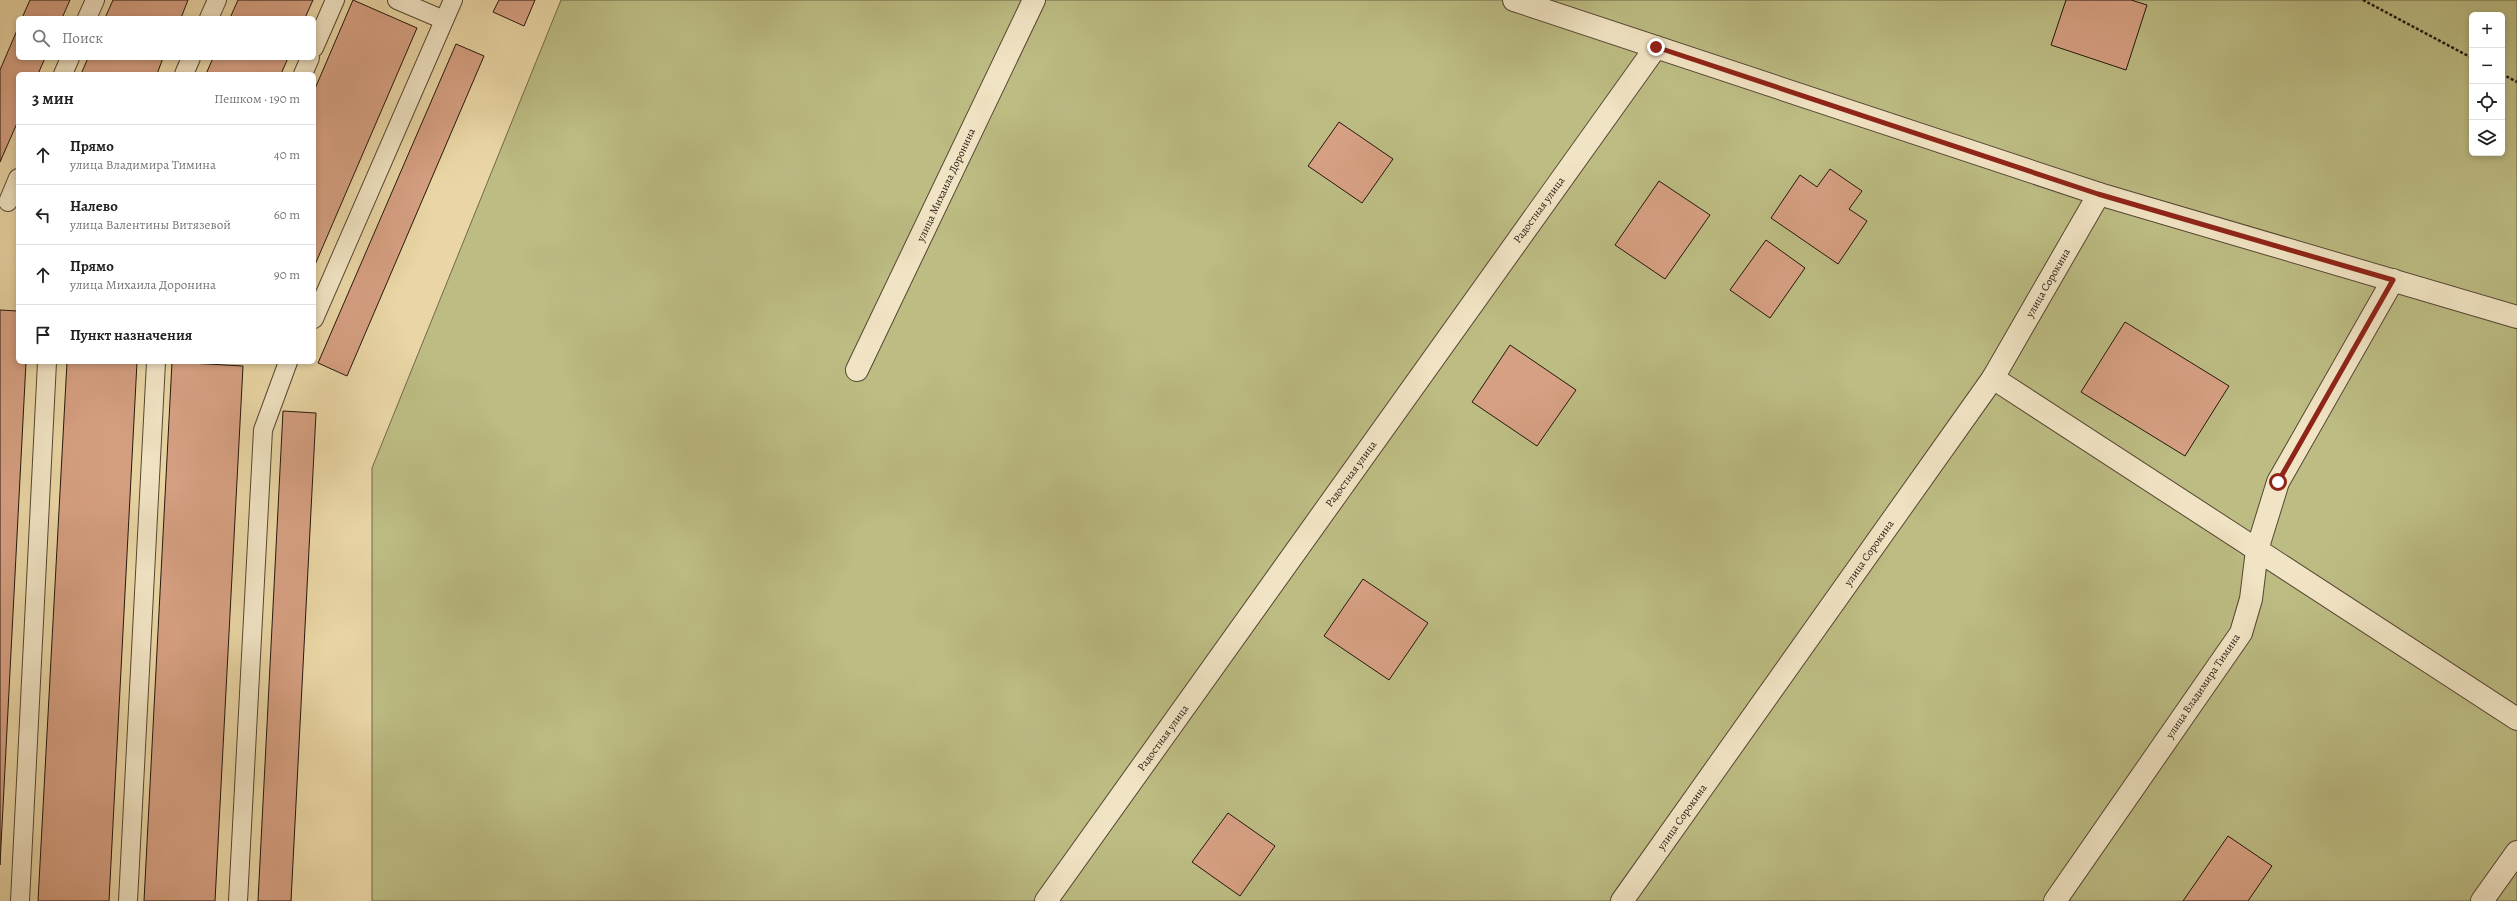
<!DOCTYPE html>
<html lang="ru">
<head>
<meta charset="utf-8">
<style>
  body { margin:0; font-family:Alegreya,serif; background:#f6f6f6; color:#222 }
  .controls { position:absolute; right:12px; top:12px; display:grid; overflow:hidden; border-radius:6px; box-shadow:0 2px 6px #0003 }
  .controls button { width:36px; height:36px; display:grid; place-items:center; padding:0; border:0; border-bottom:1px solid #e0e0e0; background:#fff; color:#222; font:20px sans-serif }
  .stop { position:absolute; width:12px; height:12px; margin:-9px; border:3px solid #8f2418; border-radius:50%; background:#fff }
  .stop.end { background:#8f2418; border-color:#fff; box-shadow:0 1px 4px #0008 }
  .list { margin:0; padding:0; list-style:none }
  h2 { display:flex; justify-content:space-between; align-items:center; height:52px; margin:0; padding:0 16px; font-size:17px }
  h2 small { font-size:13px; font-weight:400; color:#767676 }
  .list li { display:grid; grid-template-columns:26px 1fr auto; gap:12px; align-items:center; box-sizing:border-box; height:60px; padding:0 16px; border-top:1px solid #e0e0e0 }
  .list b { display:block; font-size:15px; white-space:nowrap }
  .list p { margin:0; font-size:13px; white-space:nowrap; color:#767676 }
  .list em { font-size:13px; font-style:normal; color:#767676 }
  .icon { flex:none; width:22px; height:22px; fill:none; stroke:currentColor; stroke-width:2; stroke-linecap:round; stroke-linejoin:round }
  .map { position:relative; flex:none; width:2517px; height:901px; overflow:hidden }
  .search { position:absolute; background:#fff; box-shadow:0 2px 6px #0003; left:16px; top:16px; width:300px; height:44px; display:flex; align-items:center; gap:10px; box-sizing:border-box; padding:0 14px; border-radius:6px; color:#767676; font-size:15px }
  .panel { position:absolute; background:#fff; box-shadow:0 2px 6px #0003; left:16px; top:72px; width:300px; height:292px; border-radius:6px }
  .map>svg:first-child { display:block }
  .green { fill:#bcbc83; stroke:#706948; fill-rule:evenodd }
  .building { fill:#d6a082; stroke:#24160d }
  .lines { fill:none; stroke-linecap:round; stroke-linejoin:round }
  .lane-casing { stroke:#564633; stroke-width:20 }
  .street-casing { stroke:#564633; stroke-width:24 }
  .path { stroke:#24160d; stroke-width:2.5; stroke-dasharray:3 2; stroke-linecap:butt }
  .lane { stroke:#f1e4c4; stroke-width:18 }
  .street { stroke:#f1e4c4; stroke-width:22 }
  .route { stroke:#8f2418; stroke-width:5 }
  .labels { text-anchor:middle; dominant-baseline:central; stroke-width:3; stroke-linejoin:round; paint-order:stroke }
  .street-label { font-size:11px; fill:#24160d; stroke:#f1e4c4 }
</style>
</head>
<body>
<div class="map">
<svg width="2517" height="901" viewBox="0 0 2517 901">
  <rect width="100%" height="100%" fill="#ead6a5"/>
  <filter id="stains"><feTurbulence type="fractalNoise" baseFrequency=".005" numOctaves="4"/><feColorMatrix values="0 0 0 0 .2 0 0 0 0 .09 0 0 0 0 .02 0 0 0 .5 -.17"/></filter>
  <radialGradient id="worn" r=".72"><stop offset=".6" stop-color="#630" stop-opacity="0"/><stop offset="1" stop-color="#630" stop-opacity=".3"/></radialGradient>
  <path class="green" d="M561,0H2517V901H372V468ZM2472,15H2502V153H2472Z"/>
  <g class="building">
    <polygon points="30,0 70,0 62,18 22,18"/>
    <polygon points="113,0 188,0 181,18 105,18"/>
    <polygon points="238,0 313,0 305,18 230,18"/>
    <polygon points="353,0 417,28 314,267 314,91"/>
    <polygon points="499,0 535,0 524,26 493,12"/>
    <polygon points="2066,0 2131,0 2147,5 2126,70 2051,45"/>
    <polygon points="18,28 18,58 45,58 38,74 18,74 18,121 0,162 0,70"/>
    <polygon points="456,44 484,56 347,376 318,363"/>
    <polygon points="88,58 163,58 157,74 81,74"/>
    <polygon points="213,58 288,58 281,74 206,74"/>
    <polygon points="1339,122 1393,159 1362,203 1308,166"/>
    <polygon points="1830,169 1862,191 1849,209 1867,221 1838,264 1771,218 1800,175 1817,187"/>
    <polygon points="1659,181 1710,215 1665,279 1615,245"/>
    <polygon points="1766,240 1805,268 1770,318 1730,290"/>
    <polygon points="0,310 18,311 18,362 26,362 0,865"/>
    <polygon points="2125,322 2229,386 2185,456 2081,392"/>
    <polygon points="1510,345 1576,390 1537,446 1472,402"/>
    <polygon points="67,362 137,362 109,901 38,901"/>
    <polygon points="172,362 243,366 215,901 144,901"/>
    <polygon points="283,411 316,413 291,901 258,901"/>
    <polygon points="1363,579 1428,623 1389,680 1324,636"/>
    <polygon points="1228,813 1275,846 1240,896 1192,862"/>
    <polygon points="2228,836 2272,866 2248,901 2183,901"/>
  </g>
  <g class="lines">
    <defs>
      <g id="lane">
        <polyline points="397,0 444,20"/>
        <polyline points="87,18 95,0"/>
        <polyline points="209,18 217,0"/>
        <polyline points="314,48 335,0"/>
        <polyline points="63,74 70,58"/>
        <polyline points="184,74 191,58"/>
        <polyline points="303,74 310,58"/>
        <polyline points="8,202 18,178"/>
        <polyline points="314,319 453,0"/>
        <polyline points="20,901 47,362"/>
        <polyline points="128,901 156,362"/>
        <polyline points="238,901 263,430 288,362"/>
      </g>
      <g id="street">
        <polyline points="1514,0 2099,194 2517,317"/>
        <polyline points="857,370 1034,0"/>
        <polyline points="1993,378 2517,719"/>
        <polyline points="1046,901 1656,47"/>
        <polyline points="1622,901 1993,378 2099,194"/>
        <polyline points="2055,901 2241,633 2251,599 2257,550 2278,482 2393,280"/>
        <polyline points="2482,901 2517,852"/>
      </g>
    </defs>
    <use href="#lane" class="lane-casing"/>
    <use href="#street" class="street-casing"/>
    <g class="path">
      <polyline points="2363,0 2472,58"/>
      <polyline points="2502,74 2517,82"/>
    </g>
    <use href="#lane" class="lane"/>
    <use href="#street" class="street"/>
  </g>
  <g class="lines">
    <polyline class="route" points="1656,47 2098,194 2393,280 2278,482"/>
  </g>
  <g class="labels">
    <g class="street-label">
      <text transform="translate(946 185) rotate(-65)">улица Михаила Доронина</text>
      <text transform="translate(1539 210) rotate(-54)">Радостная улица</text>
      <text transform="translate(2048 283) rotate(-60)">улица Сорокина</text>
      <text transform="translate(1351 474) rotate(-54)">Радостная улица</text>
      <text transform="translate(1869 553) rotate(-55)">улица Сорокина</text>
      <text transform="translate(2203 686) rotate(-56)">улица Владимира Тимина</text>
      <text transform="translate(1163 738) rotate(-54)">Радостная улица</text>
      <text transform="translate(1682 817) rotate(-55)">улица Сорокина</text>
    </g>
  </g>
  <rect width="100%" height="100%" filter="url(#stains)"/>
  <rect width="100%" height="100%" fill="url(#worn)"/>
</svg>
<div class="controls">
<button>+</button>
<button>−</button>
<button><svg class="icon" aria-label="locate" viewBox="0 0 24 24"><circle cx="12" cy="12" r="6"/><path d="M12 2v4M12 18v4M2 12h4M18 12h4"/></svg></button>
<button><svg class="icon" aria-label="layers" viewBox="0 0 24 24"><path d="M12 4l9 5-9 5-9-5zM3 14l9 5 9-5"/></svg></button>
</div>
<div class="stop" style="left:2278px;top:482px"></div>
<div class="stop end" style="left:1656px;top:47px"></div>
<div class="search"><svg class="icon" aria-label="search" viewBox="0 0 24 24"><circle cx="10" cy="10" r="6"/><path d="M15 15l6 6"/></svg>Поиск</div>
<section class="panel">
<h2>3 мин<small>Пешком · 190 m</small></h2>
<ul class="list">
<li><svg class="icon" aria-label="ahead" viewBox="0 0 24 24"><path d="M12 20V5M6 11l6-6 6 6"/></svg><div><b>Прямо</b><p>улица Владимира Тимина</p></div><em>40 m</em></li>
<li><svg class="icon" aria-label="left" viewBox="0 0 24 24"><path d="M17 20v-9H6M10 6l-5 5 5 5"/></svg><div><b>Налево</b><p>улица Валентины Витязевой</p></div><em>60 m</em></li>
<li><svg class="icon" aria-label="ahead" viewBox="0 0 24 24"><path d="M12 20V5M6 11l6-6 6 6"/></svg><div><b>Прямо</b><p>улица Михаила Доронина</p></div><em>90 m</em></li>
<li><svg class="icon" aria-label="arrive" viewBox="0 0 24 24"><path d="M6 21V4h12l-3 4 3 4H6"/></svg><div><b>Пункт назначения</b></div></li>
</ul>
</section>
</div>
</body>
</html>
